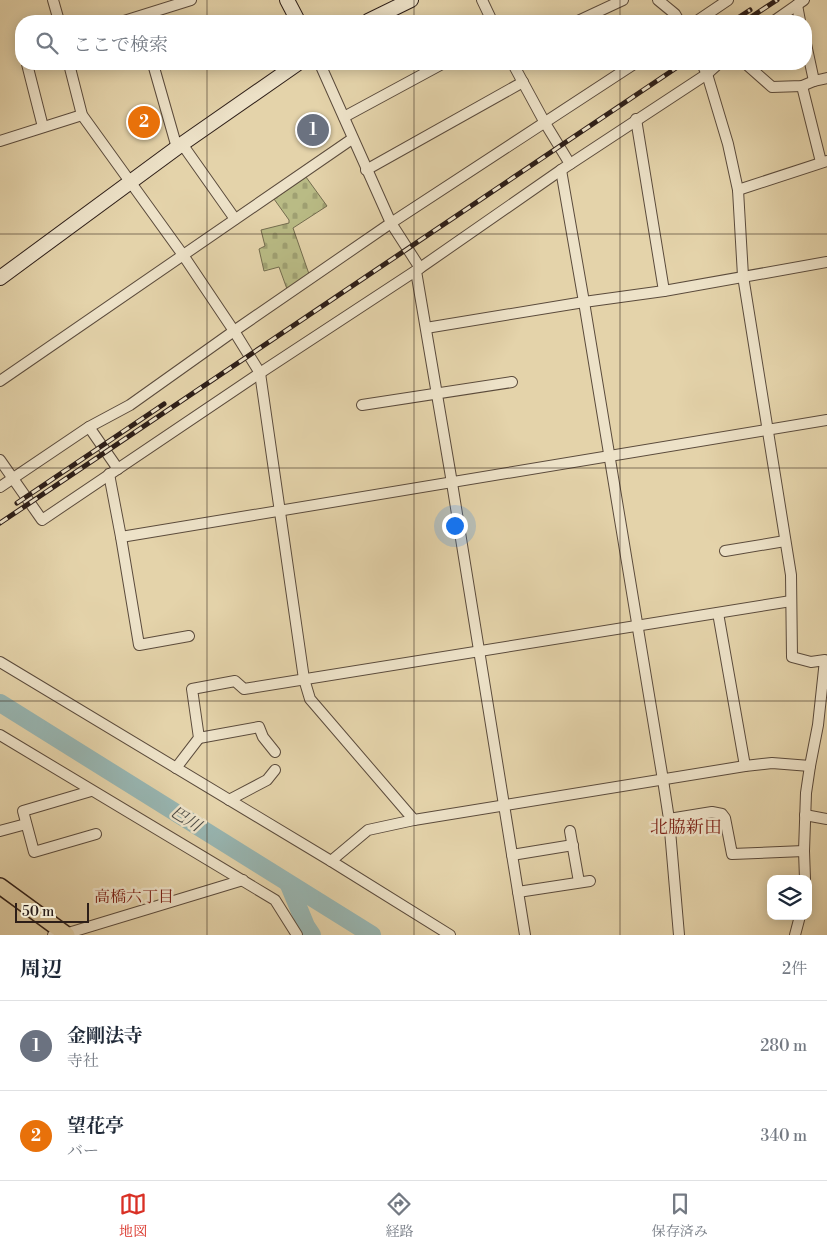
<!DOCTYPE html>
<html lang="ja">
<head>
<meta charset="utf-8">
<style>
  body { margin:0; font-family:"Libre Bodoni","Noto Serif JP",serif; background:#f6f6f7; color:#1f2937 }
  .controls { position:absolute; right:15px; bottom:15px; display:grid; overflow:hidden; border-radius:10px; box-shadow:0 2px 12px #0003 }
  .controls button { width:45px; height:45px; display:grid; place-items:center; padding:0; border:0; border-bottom:1px solid #e0e1e3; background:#fff; color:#1f2937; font:25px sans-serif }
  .scale { position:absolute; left:15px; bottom:12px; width:74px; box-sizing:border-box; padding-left:5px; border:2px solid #2d1e18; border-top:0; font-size:14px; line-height:18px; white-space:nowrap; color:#2d1e18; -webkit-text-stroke:4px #ede2c8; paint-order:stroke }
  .you { position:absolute; left:454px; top:525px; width:18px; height:18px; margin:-12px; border:4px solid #fff; border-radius:50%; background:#1a73e8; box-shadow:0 0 0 8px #1a73e833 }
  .badge { display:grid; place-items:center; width:32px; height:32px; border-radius:50%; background:#d93025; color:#fff; font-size:16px; font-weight:700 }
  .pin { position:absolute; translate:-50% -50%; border:2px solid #fff; box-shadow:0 1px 5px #0006 }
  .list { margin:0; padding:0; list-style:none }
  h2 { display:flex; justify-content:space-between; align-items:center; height:65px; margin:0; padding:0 20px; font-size:21px }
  h2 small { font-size:16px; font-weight:400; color:#747a83 }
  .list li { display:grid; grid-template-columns:32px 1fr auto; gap:15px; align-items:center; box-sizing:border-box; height:90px; padding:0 20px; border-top:1px solid #e0e1e3 }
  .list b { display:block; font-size:19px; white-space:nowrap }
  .list p { margin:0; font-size:16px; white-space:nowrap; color:#747a83 }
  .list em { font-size:16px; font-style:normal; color:#747a83 }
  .icon { flex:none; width:28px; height:28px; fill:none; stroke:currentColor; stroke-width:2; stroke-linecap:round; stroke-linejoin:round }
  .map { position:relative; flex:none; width:827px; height:935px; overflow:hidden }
  .search { position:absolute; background:#fff; box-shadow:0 2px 12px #0003; left:15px; right:15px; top:15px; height:55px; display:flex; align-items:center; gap:12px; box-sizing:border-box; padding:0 18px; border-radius:20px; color:#747a83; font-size:19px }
  .sheet { height:245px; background:#fff }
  nav { display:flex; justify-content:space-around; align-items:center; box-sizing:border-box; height:70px; border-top:1px solid #e0e1e3; background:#fff; font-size:14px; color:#747a83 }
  nav a { display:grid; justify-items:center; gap:2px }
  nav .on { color:#d93025 }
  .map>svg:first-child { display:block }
  .cemetery { fill:url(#cemetery-stones); stroke:#736c4e }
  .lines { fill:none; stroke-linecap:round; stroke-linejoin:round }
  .river { stroke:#98b6b2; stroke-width:18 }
  .street-casing { stroke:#5b4b3c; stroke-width:12 }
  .secondary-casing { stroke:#2d1e18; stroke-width:16 }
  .primary-casing { stroke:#2d1e18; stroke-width:18 }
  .street { stroke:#ede2c8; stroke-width:10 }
  .secondary { stroke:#ede2c8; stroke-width:14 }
  .primary { stroke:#e4d3aa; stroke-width:15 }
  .rail-casing { stroke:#2d1e18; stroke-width:5 }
  .rail { stroke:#ede2c8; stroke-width:3; stroke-dasharray:9; stroke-linecap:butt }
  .grid { fill:none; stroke:#2d1e18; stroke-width:1; stroke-opacity:0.55 }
  .labels { text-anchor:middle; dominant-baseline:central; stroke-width:5; stroke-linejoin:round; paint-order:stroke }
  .water-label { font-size:16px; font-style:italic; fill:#4d4c46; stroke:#ede2c8 }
  .neighbourhood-label { font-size:16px; fill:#7a1f14; stroke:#ede2c8 }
  .quarter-label { font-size:18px; fill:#7a1f14; stroke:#ede2c8 }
</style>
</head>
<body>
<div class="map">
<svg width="827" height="935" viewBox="0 0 827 935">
  <defs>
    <pattern id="cemetery-stones" width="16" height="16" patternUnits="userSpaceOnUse" patternTransform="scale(1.25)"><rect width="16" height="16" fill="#b9bb85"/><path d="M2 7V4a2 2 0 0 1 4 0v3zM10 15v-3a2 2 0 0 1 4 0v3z" fill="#9fa072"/></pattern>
  </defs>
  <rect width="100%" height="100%" fill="#e4d3aa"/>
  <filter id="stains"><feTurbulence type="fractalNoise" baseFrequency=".004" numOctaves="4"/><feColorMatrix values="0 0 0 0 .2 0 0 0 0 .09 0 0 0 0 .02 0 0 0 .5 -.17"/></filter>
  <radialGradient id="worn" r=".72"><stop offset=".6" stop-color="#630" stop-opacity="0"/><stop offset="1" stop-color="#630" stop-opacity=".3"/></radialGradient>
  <polygon class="cemetery" points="306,177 327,206 293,228 309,274 287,289 279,267 264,271 259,249 265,246 261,230 289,223 289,220 274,199"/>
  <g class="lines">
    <g class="river">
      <polyline points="0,703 372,935"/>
      <polyline points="289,885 306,926 312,935"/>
    </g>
    <defs>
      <g id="street">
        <polyline points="53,0 59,21"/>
        <polyline points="482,0 492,21"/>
        <polyline points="658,0 675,14 679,21"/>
        <polyline points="797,5 800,21"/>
        <polyline points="124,21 191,0"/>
        <polyline points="578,21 623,0"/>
        <polyline points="697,21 728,0"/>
        <polyline points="774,21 804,0"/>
        <polyline points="806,44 814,81 827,78"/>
        <polyline points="27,64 43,127"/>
        <polyline points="69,64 82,115 183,255 234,331 260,373 304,679 310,699 414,820 745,766 772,763 810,766"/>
        <polyline points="153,64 177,148"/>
        <polyline points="320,64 391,223 420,268"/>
        <polyline points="513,64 545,123 570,164"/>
        <polyline points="702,64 707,74 728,144 738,190 743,276 791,575 792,657 811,662 825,660 818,725 810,766 806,793 804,851 805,879"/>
        <polyline points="746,64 772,87 802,86 814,81"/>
        <polyline points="802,86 821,162"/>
        <polyline points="344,117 442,64"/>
        <polyline points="636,119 664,291"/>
        <polyline points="0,141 82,115"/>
        <polyline points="182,144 235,219"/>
        <polyline points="366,170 523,82"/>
        <polyline points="561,170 584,302 663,780 669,819 679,935"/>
        <polyline points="738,190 827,161"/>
        <polyline points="416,271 452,483 525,935"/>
        <polyline points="426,328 584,302 664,291 827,262"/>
        <polyline points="0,381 352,139"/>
        <polyline points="362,405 512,382"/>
        <polyline points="89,427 118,469"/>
        <polyline points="0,460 42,520 260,373 420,268 561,170 707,74 718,64"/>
        <polyline points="109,474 121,537 139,645 189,636"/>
        <polyline points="0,487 89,427 130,405 234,331 391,223 634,64"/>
        <polyline points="121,537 827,420"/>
        <polyline points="725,551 785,541"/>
        <polyline points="718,613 745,766"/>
        <polyline points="0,662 331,861 450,935"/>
        <polyline points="0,735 275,900 297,935"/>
        <polyline points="199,738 259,727 263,737 275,752"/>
        <polyline points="176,768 199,738 192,689 235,681 244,689 791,601"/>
        <polyline points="91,791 23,811 34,852 96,834"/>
        <polyline points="229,800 267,780 275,770"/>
        <polyline points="805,815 827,819"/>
        <polyline points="669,819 712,812 722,814 725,818 732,854 804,851"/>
        <polyline points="0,831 26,824"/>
        <polyline points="570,831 579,882"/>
        <polyline points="512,855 573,845"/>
        <polyline points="331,861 368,830 414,820"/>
        <polyline points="518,892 590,881"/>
        <polyline points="53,935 65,934 243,880"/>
        <polyline points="795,935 800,916"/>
      </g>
      <g id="secondary">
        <polyline points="287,0 298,21"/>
        <polyline points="368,21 411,0"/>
        <polyline points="0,278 182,144 297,64"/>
      </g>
      <polyline id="primary" points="0,886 67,935"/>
    </defs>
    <use href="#street" class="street-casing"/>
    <use href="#secondary" class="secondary-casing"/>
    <use href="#primary" class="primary-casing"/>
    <use href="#street" class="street"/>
    <use href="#secondary" class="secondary"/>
    <use href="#primary" class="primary"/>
    <defs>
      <g id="rail">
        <polyline points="733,21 750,10"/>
        <polyline points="745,21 777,0"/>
        <polyline points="17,503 164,404"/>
        <polyline points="0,523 682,64"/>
      </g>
    </defs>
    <use href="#rail" class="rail-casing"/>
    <use href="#rail" class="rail"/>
  </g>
  <path class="grid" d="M207,0V21M414,0V21M620,0V21M207,64V935M414,64V935M620,64V935M0,234H827M0,468H827M0,701H827"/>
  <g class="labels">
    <g class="water-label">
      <text transform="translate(186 819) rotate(32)">巴川</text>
    </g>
    <g class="neighbourhood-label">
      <text x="134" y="897">高橋六丁目</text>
    </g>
    <g class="quarter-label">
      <text x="686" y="827">北脇新田</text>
    </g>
  </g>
  <rect width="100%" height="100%" filter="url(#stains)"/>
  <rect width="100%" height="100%" fill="url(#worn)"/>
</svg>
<div class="controls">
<button><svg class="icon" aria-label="layers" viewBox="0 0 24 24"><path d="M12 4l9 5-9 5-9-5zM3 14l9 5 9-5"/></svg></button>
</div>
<div class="scale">50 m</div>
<div class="you"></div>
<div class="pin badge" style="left:313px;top:130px;background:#6b7280">1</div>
<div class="pin badge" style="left:144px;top:122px;background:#e8710a">2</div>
<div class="search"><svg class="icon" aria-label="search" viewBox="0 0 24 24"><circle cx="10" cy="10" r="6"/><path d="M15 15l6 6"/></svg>ここで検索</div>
</div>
<section class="sheet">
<h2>周辺<small>2件</small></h2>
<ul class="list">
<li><span class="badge" style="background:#6b7280">1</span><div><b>金剛法寺</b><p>寺社</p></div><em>280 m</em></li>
<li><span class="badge" style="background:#e8710a">2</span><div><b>望花亭</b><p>バー</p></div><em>340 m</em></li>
</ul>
</section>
<nav>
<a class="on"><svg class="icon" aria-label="map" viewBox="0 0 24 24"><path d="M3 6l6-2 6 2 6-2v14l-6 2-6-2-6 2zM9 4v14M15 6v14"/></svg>地図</a>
<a><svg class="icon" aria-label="directions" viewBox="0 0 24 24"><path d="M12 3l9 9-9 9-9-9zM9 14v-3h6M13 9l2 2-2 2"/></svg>経路</a>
<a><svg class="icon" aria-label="saved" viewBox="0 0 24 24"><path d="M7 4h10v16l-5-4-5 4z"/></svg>保存済み</a>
</nav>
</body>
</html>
